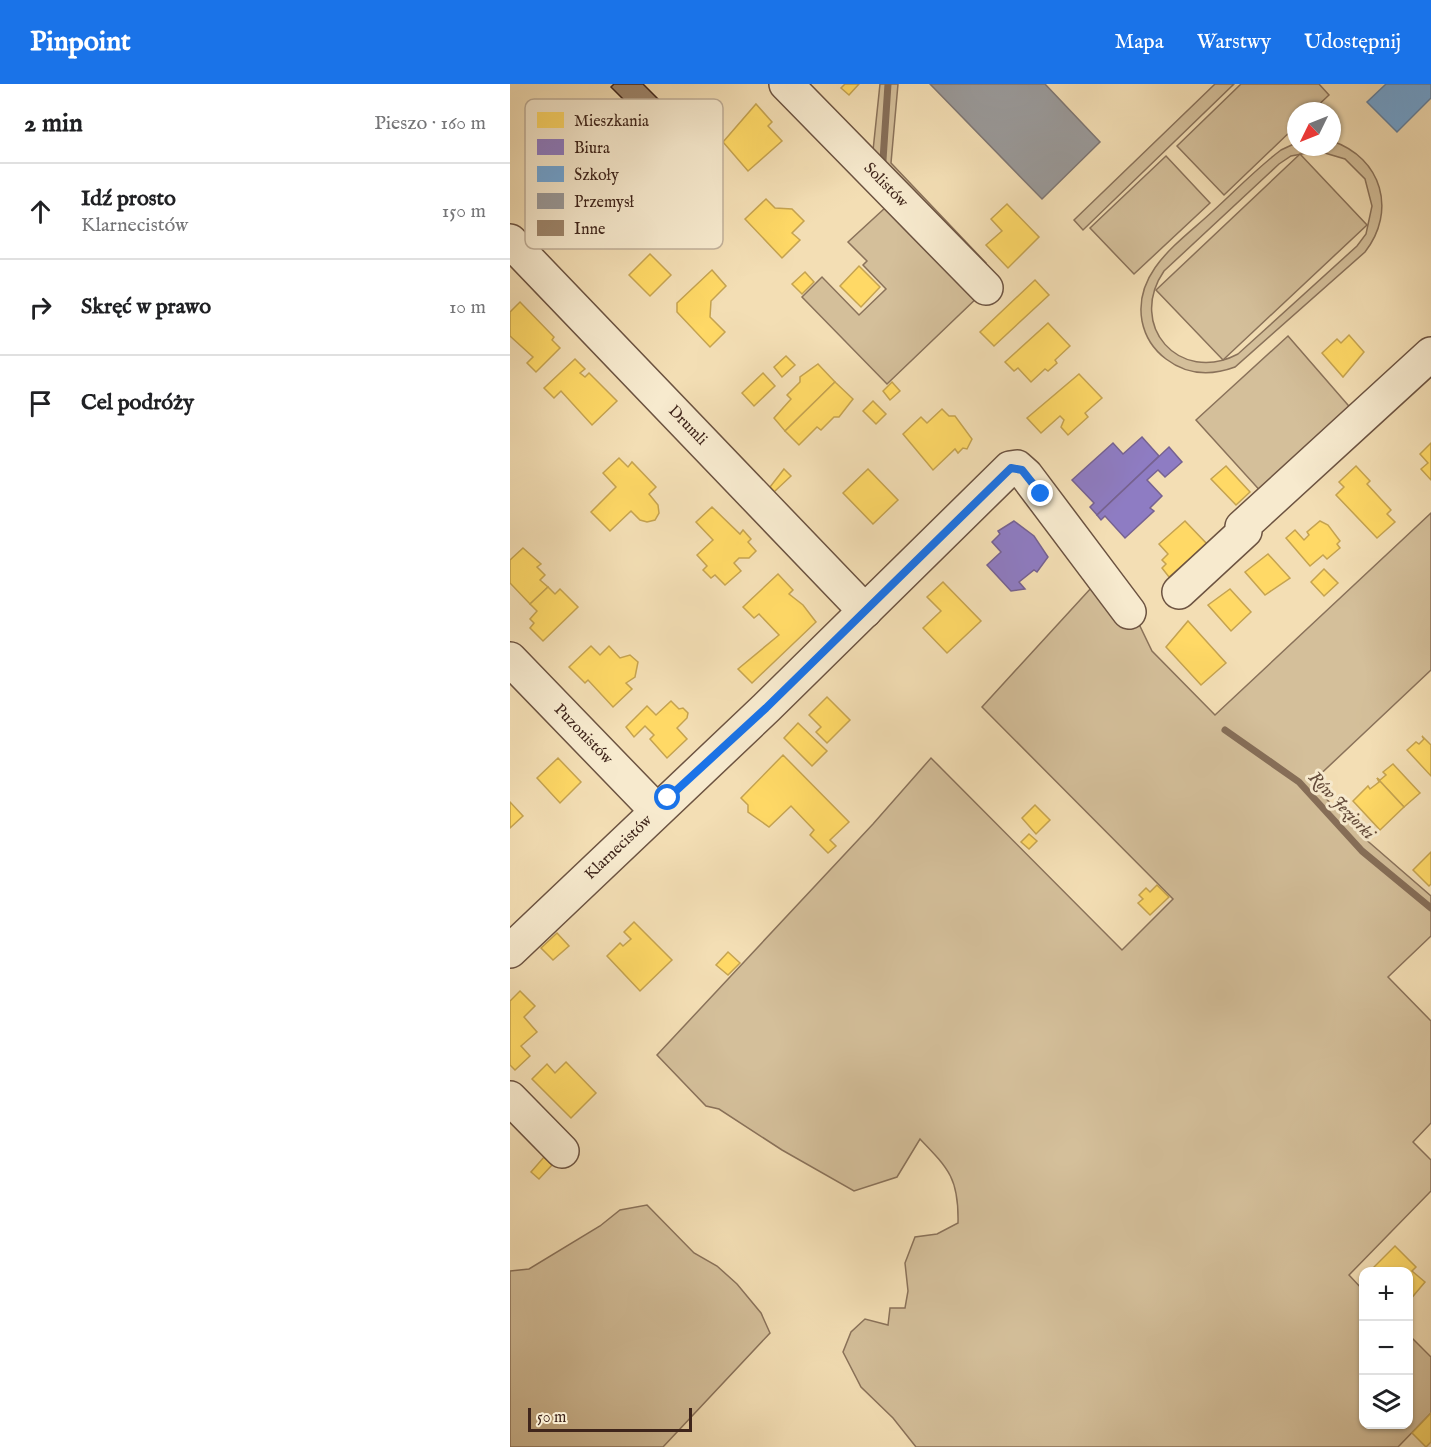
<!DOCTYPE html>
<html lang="pl">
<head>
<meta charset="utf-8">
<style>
  body { margin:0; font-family:"IM FELL English",serif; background:#f2f2f2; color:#202124 }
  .controls { position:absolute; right:18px; bottom:18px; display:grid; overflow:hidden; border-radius:12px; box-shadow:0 2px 4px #0004 }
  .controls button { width:54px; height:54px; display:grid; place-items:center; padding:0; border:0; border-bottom:2px solid #e0e0e0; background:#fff; color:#202124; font:30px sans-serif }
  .compass { position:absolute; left:777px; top:18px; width:54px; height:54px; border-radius:50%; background:#fff; box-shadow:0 2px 4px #0004; rotate:227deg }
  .scale { position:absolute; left:18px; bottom:15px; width:164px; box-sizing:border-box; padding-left:6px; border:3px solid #3f251b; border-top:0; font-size:16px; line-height:21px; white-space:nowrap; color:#3f251b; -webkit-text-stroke:4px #f7eace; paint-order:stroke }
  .stop { position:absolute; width:18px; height:18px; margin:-14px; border:4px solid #1a73e8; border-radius:50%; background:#fff }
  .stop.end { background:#1a73e8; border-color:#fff; box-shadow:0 2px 6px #0008 }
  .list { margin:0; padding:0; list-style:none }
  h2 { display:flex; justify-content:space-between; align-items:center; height:78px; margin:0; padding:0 24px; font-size:26px }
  h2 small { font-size:20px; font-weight:400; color:#757577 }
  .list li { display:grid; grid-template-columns:39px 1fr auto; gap:18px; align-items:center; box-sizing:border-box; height:96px; padding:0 24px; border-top:2px solid #e0e0e0 }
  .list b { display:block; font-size:22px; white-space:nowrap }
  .list p { margin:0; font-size:20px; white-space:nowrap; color:#757577 }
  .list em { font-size:20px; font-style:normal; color:#757577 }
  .icon { flex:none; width:33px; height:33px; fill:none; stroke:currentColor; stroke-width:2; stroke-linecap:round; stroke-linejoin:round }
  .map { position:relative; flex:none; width:921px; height:1363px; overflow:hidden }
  header { display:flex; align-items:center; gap:36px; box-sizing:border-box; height:84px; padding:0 30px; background:#1a73e8; color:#fff }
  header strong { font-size:28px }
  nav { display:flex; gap:33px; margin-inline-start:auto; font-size:21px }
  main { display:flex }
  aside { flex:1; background:#fff }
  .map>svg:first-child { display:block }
  .green { fill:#d4bf9a; stroke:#8a725a; stroke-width:1.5; fill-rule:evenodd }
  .homes { fill:#ffd966; stroke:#c5a350; stroke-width:1.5 }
  .offices { fill:#8e7cc3; stroke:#766291; stroke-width:1.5 }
  .schools { fill:#6fa8dc; stroke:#6181a2; stroke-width:1.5 }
  .industry { fill:#999; stroke:#7e7673; stroke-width:1.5 }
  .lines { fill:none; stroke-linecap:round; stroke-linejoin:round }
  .stream { stroke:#866e58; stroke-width:7 }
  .building { fill:#9d856b; stroke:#3f251b; stroke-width:1.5 }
  .minor-casing { stroke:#6c5341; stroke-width:36 }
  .minor { stroke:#f7eace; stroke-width:33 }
  .route { stroke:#1a73e8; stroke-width:8 }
  .labels { text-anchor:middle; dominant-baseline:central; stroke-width:6; stroke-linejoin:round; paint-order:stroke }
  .street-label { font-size:16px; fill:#3f251b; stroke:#f7eace }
  .water-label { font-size:18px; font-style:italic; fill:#634a39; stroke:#f7eace }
  .key { fill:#f7eace; stroke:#c0af98; stroke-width:1.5 }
  .key-label { font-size:16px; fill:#3f251b }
</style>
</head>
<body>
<header>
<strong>Pinpoint</strong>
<nav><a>Mapa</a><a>Warstwy</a><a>Udostępnij</a></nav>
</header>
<main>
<aside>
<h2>2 min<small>Pieszo · 160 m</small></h2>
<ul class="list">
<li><svg class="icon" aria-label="ahead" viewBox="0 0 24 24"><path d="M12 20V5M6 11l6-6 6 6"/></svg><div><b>Idź prosto</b><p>Klarnecistów</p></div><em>150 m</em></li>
<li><svg class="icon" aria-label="right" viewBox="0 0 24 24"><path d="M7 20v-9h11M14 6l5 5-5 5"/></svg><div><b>Skręć w prawo</b></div><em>10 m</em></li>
<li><svg class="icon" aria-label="arrive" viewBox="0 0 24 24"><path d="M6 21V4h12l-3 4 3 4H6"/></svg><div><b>Cel podróży</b></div></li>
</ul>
</aside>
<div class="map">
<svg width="921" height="1363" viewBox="0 0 921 1363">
  <rect width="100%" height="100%" fill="#f3deb4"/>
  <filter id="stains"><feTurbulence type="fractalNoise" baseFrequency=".00333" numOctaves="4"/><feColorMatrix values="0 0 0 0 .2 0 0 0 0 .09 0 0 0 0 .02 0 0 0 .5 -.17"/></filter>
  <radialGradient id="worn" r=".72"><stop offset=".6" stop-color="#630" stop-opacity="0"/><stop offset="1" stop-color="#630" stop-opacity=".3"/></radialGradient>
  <g class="green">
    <polygon points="370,0 388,0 381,79 476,179 469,187 362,76"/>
    <polygon points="705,0 724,0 573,146 564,136"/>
    <polygon points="731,0 809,0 819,11 802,27 786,27 786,42 714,111 667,62"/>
    <path d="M822,57C872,74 887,127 855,168L725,283C701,292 677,291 656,275C644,266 635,252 632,237C623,187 671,157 703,127C725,107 747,84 771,66L786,59V63H822ZM808,67L835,75L855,95L862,122L856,150L847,162L728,270C669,301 617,241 654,187L769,80L781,72Z"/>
    <polygon points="790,70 857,141 713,276 646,206"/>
    <polygon points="656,72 700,119 624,190 580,144"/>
    <polygon points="375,124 472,209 377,300 292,213 312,193 349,231 376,205 353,181 357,177 338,158"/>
    <polygon points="778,252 844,328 754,411 686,336"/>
    <path d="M921,429V586L801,699L853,753L921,812V852L878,893L921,937V1039L903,1058L921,1076V1107L839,1191L853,1206L854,1340H898L899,1251L921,1273V1329L888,1363H406L383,1334L351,1303L333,1268L341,1248L355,1235L378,1241L380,1224H395L398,1207L395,1179L405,1153L427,1150L448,1139C449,1095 439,1085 410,1055L387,1093L344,1107L272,1066L209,1025L196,1022L147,971L363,740L421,674L612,866L663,815L472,623L582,503L627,536L642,567L705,631Z"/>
    <polygon points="137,1121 184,1169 207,1182 227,1200 251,1229 260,1249 153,1363 0,1363 0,1187 19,1185 90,1142 110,1126"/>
  </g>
  <g class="homes">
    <polygon points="335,0 349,0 339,11 331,4"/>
    <polygon points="246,20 262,38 258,42 272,57 238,87 213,58"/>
    <polygon points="256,115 265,124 282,125 294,137 282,149 290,156 272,174 235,135"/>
    <polygon points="497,120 529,153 498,184 476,161 492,147 481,135"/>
    <polygon points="140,170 161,191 140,212 119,191"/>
    <polygon points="349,182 370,203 351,223 330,202"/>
    <polygon points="202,186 216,202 201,217 200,233 215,248 200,263 167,228 167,219"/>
    <polygon points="295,188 304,198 292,210 282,200"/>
    <polygon points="525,196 539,211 484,262 470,248"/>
    <polygon points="10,218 44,253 42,256 50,264 26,288 17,279 23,273 0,252 0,228"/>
    <polygon points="538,239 560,262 545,276 547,279 538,287 535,285 521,298 508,284 504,287 495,278"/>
    <polygon points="839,251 854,268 833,293 812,269 827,255 831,259"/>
    <polygon points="276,272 285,281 272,293 264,283"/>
    <polygon points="65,275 75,285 70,289 75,293 79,289 107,317 82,341 51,307 44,314 34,304"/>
    <polygon points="308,280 325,298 275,347 264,334 281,315 277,311 290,298 290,293"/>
    <polygon points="253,289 265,302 244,322 232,309"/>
    <polygon points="569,290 592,314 575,329 578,333 558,351 551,343 554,336 550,332 531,349 517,334"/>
    <polygon points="325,298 343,315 329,333 324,333 311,346 307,343 289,361 275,347"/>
    <polygon points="382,298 390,307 380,316 373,307"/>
    <polygon points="363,317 376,330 366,340 353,327"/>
    <polygon points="432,325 439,332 445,332 462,355 457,365 453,364 448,369 445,365 423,386 393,350 411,333 417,339"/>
    <polygon points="921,359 921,396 911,385 918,379 910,370"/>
    <polygon points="109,374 118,383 122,378 146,403 139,410 148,421 149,429 145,436 137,438 130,436 121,427 100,447 81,428 106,403 93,389"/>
    <polygon points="716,382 740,408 726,421 701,395"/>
    <polygon points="846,382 860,397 857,400 881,426 877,430 885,438 867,454 826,411 834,403 829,398"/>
    <polygon points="274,385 281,392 264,408 260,403"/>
    <polygon points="358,385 388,416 363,440 333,409"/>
    <polygon points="202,423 230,450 233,446 241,455 238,458 246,467 239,474 229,474 224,479 231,487 215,501 205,491 201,494 193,486 197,482 187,471 203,456 186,438"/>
    <polygon points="675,437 697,460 659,493 652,484 656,480 652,476 658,470 649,460"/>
    <polygon points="810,437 818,441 830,457 827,460 830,464 817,475 813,471 800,482 776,454 785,446 794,456 799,451 797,448"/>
    <polygon points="13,464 31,480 27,483 35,491 30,496 38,503 20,520 0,499 0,476"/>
    <polygon points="758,470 780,494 755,511 735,488"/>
    <polygon points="814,485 828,499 814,512 801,498"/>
    <polygon points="268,490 283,506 279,510 293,521 306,538 242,599 228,585 269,551 249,530 244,534 233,523"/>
    <polygon points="433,498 471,537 437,569 413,544 431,527 417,513"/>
    <polygon points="38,503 45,510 50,505 68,523 33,557 20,544 24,539 20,535 27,527 20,520"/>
    <polygon points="720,505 741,528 721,547 698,521"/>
    <polygon points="678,537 716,579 691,601 656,563"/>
    <polygon points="81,562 90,571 99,562 110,574 120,571 128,578 125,593 116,599 122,605 103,623 78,596 75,599 59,583"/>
    <polygon points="317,613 340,636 317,659 306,648 311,643 299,631"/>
    <polygon points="161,617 169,625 173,624 178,629 177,634 167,644 177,655 157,674 140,655 144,651 135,642 124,653 116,643 137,622 146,631"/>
    <polygon points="288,639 317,667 302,682 274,654"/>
    <polygon points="912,652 921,661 921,692 897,666 906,658 909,660 914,655"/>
    <polygon points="273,671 339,738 320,756 326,762 318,769 300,751 304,746 281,722 259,743 238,728 238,721 231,714"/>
    <polygon points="48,674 71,698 50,719 27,694"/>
    <polygon points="883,680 910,709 894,723 867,694 870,696 876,691 873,688"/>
    <polygon points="867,694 894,723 870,746 843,717 858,702 860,705 869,698"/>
    <polygon points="0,718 13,732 0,744"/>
    <polygon points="525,721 540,736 526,750 512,734"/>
    <polygon points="519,750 527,757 519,765 511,758"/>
    <polygon points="921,768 921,800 919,802 903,786"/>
    <polygon points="647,801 659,813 640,831 628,819 633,815 629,811 636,804 640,808"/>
    <polygon points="124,838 162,876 130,907 97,872 110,859 113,862 121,855 114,848"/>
    <polygon points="47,849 59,862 43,876 31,864"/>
    <polygon points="218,868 230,879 218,891 206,881"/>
    <polygon points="10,907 25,922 14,933 27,948 11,962 20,972 5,986 0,981 0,917"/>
    <polygon points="56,978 86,1009 61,1034 22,995 37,980 45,989"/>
    <polygon points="34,1073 42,1081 29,1095 21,1088"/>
    <polygon points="885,1162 906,1183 902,1187 915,1198 899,1217 898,1188 861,1186"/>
    <polygon points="921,1329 921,1358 916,1363 902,1349"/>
  </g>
  <g class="offices">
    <polygon points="632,353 649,372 587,431 580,423 584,419 562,396 603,359 613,370"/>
    <polygon points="659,363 672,378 655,393 648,386 637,396 652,412 640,424 644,427 615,454 595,432 591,436 587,431"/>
    <polygon points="504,437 524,452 538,473 527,488 524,486 509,498 515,505 501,507 477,481 491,468 482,458 490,450 488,447"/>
  </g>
  <polygon class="schools" points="876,0 921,0 921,14 887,48 857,18"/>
  <polygon class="industry" points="420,0 535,0 590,58 532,115"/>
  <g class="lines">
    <g class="stream">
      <polyline points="373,76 378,0"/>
      <polyline points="715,646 789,698 852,767 921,824"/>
    </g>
  </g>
  <polygon class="building" points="104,0 133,0 154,21 137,39 101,3"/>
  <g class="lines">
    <defs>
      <g id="minor">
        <path id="s1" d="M276,0L476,204"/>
        <path id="s2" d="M0,157L355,527"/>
        <polyline points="669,508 735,447 732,443 921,270"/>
        <path id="s3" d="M0,575L146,726"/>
        <path id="s4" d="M0,867L256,624L500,384L507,383L516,391L619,528"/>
        <polyline points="0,1014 52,1067"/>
      </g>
    </defs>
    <use href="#minor" class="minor-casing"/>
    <use href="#minor" class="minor"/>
  </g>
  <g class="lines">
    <polyline class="route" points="158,714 256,624 501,384 512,386 531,410"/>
  </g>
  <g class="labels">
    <g class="street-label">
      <text stroke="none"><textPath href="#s1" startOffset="142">Solistów</textPath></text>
      <text stroke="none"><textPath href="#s2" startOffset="256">Drumli</textPath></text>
      <text stroke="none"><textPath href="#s3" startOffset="105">Puzonistów</textPath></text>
      <text stroke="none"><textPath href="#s4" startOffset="150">Klarnecistów</textPath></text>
    </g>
    <g class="water-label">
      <text transform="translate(831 722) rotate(46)">Rów Jeziorki</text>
    </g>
  </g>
  <rect x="15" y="15" width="198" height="150" rx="9" class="key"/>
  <rect x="27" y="28" width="27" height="16" fill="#ffd966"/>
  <rect x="27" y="55" width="27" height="16" fill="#8e7cc3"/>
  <rect x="27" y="82" width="27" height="16" fill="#6fa8dc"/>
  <rect x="27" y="109" width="27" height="16" fill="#999"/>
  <rect x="27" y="136" width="27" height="16" fill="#9d856b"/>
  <g class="key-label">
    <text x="64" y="42">Mieszkania</text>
    <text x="64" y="69">Biura</text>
    <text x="64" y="96">Szkoły</text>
    <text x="64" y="123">Przemysł</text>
    <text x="64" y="150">Inne</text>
  </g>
  <rect width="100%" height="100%" filter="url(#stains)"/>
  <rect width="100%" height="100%" fill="url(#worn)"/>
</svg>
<div class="controls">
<button>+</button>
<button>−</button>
<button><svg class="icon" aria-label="layers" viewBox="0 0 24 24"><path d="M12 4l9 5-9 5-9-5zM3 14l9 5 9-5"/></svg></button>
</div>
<svg class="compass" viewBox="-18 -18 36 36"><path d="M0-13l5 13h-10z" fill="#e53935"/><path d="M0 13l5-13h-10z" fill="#757577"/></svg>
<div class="scale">50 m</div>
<div class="stop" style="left:158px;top:714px"></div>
<div class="stop end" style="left:531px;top:410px"></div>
</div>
</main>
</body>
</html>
